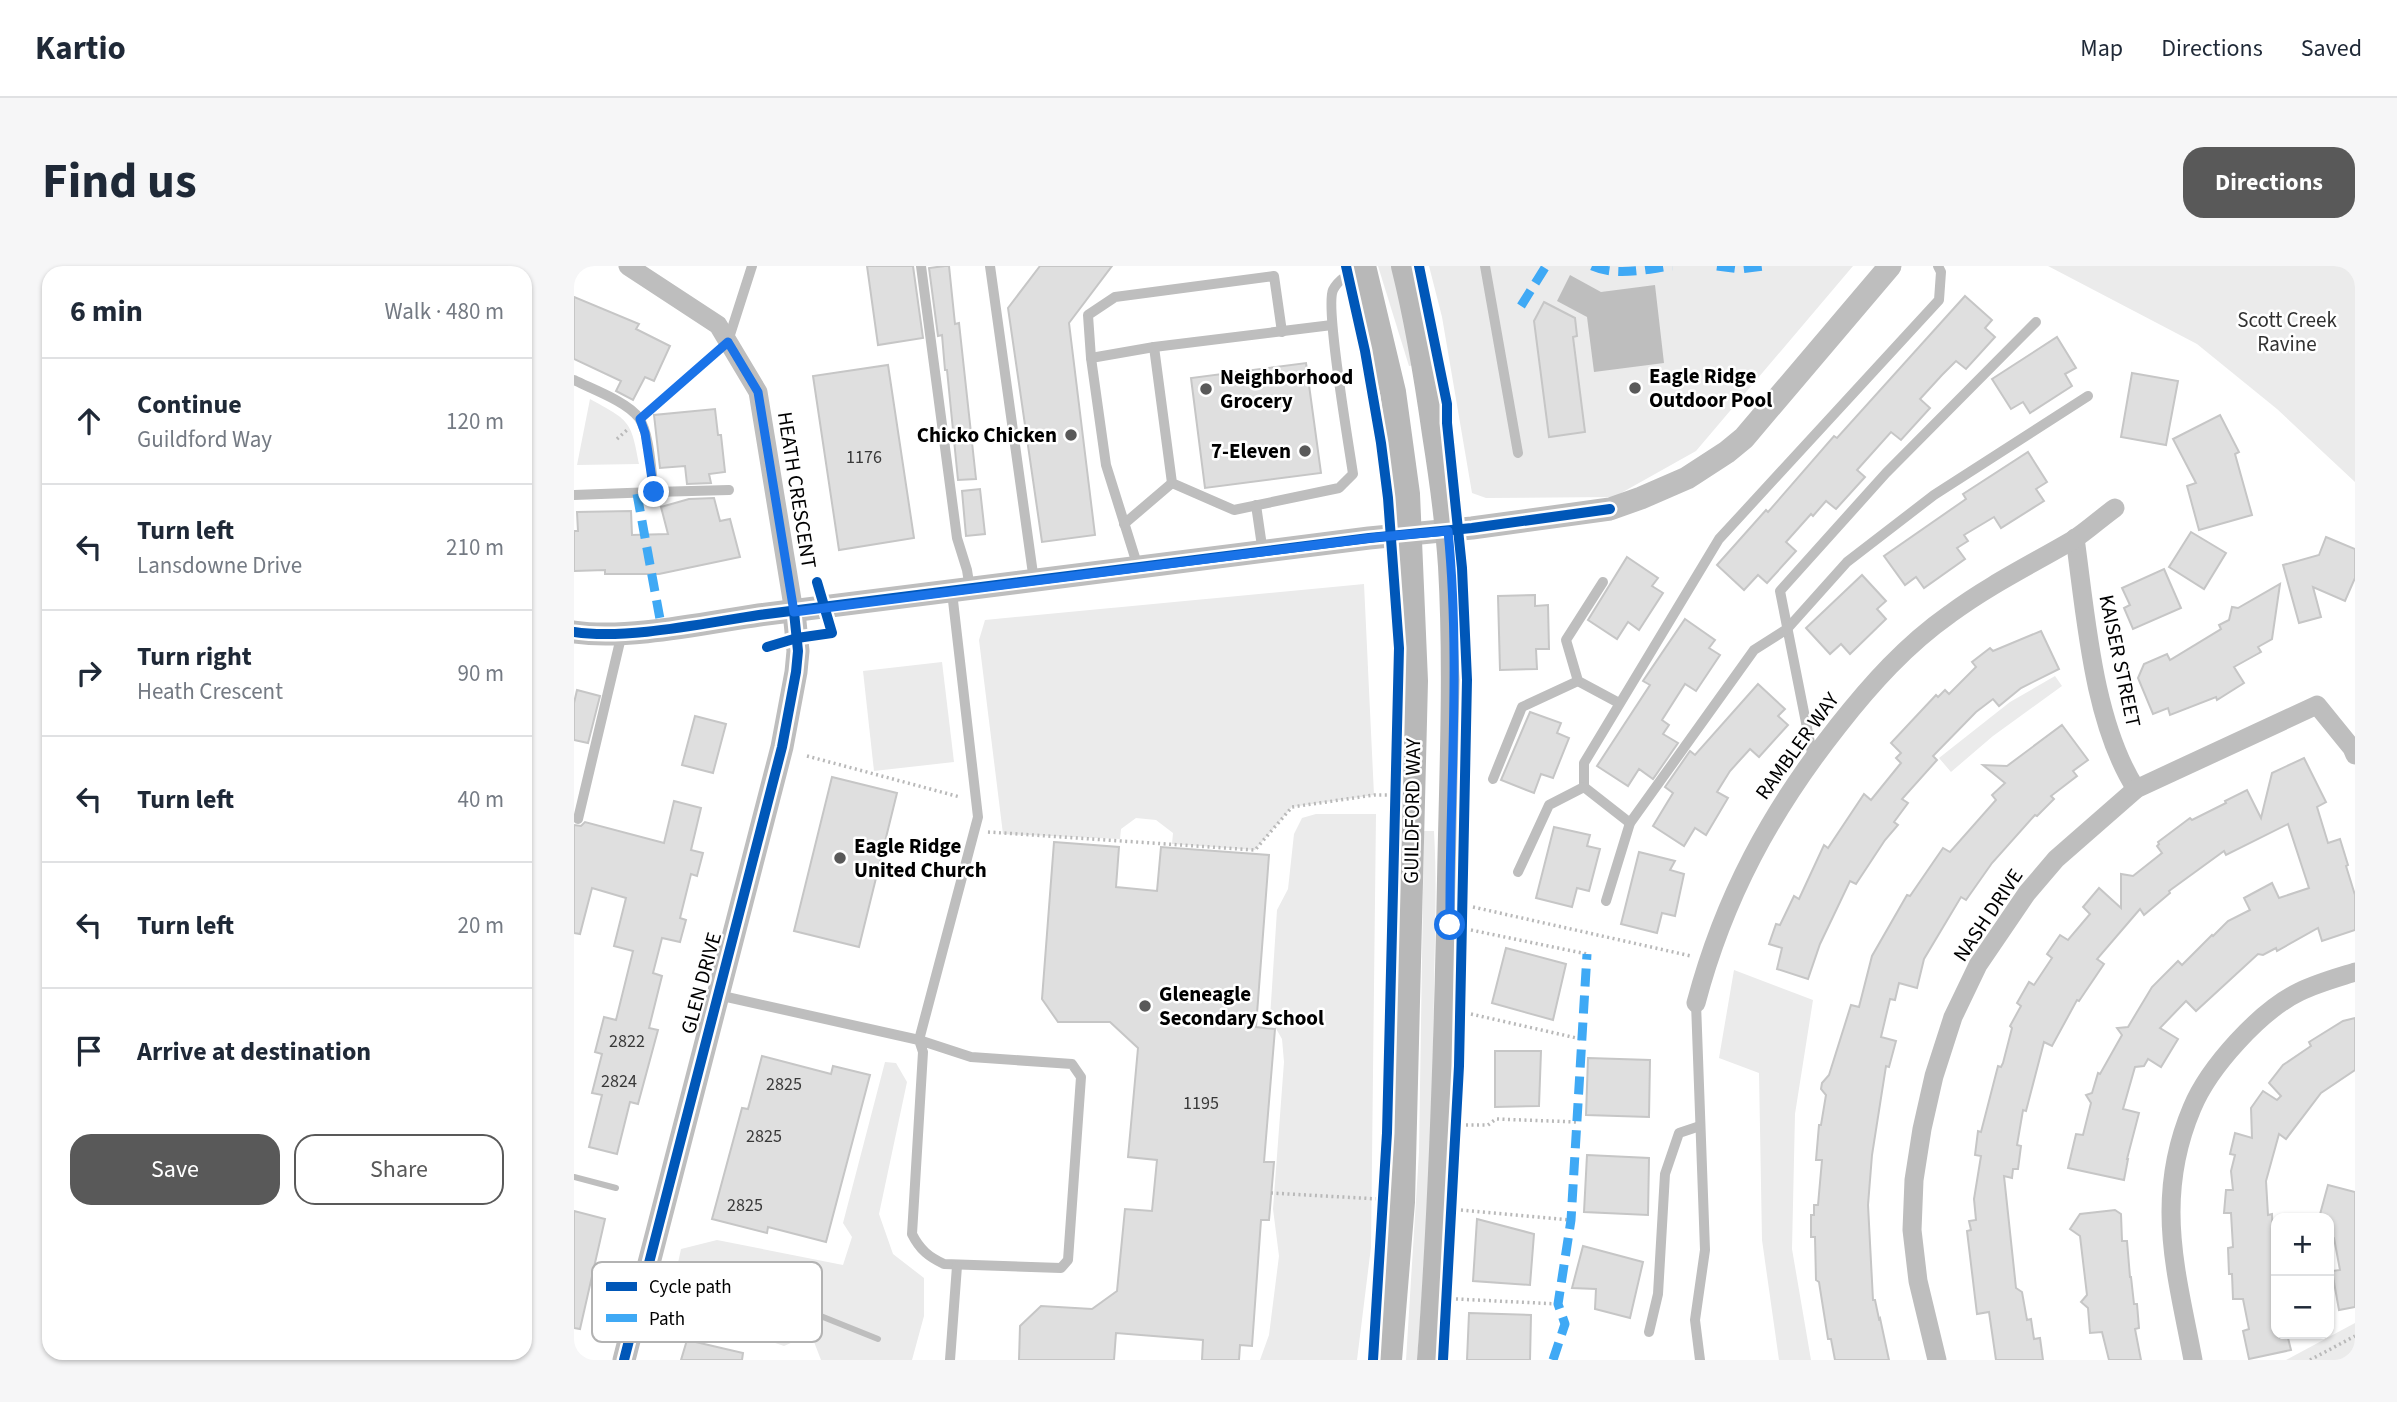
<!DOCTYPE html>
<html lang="en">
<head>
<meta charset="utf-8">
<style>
  body { margin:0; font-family:"Source Sans 3",sans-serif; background:#f6f6f7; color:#1f2937 }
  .controls { position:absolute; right:21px; bottom:21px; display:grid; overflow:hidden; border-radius:14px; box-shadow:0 2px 5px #0004 }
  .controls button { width:63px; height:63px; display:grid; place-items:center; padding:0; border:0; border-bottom:2px solid #e0e1e3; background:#fff; color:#1f2937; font:35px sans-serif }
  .stop { position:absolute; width:21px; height:21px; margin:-16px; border:5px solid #1a73e8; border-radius:50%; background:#fff }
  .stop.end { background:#1a73e8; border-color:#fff; box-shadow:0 2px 7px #0008 }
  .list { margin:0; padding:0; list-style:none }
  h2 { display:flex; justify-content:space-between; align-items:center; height:91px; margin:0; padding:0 28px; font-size:30px }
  h2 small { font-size:23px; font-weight:400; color:#747a83 }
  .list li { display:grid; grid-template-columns:46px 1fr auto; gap:21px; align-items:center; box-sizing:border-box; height:126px; padding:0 28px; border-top:2px solid #e0e1e3 }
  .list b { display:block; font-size:26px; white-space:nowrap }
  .list p { margin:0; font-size:23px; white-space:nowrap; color:#747a83 }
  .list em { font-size:23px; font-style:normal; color:#747a83 }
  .actions { display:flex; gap:14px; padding:21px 28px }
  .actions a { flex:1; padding:16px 0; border:2px solid #595959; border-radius:21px; text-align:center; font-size:24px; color:#595959 }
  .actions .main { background:#595959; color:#fff }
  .icon { flex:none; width:38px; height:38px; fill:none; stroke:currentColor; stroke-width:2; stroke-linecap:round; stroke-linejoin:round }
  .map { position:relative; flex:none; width:1781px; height:1094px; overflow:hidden; border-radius:21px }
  header { display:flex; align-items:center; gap:42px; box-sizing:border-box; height:98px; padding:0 35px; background:#fff; border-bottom:2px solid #e0e1e3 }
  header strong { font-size:33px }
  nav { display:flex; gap:38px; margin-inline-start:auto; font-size:24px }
  .intro { display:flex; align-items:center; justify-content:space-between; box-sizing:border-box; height:168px; padding:0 42px }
  h1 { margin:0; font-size:49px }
  .button { padding:18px 32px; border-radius:21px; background:#595959; color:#fff; font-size:24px; font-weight:700 }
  main { display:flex; gap:42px; padding:0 42px }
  aside { flex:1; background:#fff; border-radius:21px; box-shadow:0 2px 5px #0004 }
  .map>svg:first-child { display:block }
  .green { fill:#ebebeb }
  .water { fill:#bebebe }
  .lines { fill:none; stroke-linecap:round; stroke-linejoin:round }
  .stream { stroke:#bebebe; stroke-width:6 }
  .building { fill:#dfdfdf; stroke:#c6c6c6; stroke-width:2 }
  .path { stroke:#b9b9b9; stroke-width:3.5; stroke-dasharray:2 3.5; stroke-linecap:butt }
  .service { stroke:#bebebe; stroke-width:10 }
  .minor { stroke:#bebebe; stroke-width:19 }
  .tertiary { stroke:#bebebe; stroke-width:23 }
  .secondary { stroke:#b8b8b8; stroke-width:26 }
  .quiet { stroke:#3fa9f5; stroke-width:9; stroke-dasharray:18 9; stroke-linecap:butt }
  .cycleway-casing { stroke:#fff; stroke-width:15 }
  .cycleway { stroke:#0057b8; stroke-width:10 }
  .route { stroke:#1a73e8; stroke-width:9 }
  .poi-dot { fill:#595959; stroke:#fff; stroke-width:2.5 }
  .labels { text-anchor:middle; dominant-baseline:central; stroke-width:5; stroke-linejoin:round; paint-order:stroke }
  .number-label { font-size:18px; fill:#383838 }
  .park-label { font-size:21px; fill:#323232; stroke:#fff }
  .poi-label { font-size:21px; font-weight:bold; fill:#000; stroke:#fff; text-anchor:start }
  .street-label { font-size:21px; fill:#000; stroke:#fff }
  .key { fill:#fff; stroke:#b2b2b2; stroke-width:2 }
  .key-label { font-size:19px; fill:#000 }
</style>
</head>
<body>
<header>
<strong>Kartio</strong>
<nav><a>Map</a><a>Directions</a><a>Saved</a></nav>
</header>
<div class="intro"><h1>Find us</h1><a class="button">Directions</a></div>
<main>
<aside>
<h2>6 min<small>Walk · 480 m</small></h2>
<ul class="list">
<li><svg class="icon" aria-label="ahead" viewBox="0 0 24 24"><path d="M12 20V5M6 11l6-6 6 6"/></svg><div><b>Continue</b><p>Guildford Way</p></div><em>120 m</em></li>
<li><svg class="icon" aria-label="left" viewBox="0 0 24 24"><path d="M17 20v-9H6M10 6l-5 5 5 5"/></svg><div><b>Turn left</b><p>Lansdowne Drive</p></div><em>210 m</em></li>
<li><svg class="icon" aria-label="right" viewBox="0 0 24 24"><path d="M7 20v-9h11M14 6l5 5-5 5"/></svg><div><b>Turn right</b><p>Heath Crescent</p></div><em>90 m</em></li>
<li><svg class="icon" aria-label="left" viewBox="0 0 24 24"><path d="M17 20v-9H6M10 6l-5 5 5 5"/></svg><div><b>Turn left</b></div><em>40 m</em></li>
<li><svg class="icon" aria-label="left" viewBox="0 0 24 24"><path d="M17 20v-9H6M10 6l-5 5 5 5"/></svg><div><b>Turn left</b></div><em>20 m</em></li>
<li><svg class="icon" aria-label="arrive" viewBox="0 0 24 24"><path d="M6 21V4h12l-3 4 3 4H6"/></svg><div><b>Arrive at destination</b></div></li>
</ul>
<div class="actions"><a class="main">Save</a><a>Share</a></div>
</aside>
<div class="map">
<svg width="1781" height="1094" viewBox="0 0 1781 1094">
  <rect width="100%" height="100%" fill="#fff"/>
  <g class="green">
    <polygon points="804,0 820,0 841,99 835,100"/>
    <polygon points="855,0 1279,0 1122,185 1040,231 912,232 898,227 868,51"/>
    <polygon points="1474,0 1781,0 1781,216 1703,143 1623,78"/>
    <path d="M16,133C55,155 57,153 65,198L3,199Z"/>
    <polygon points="790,318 800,529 718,541 681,584 598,578 599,567 582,554 562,552 547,563 546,573 429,568 405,374 411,354"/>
    <polygon points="368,396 380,496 300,505 289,405"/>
    <polygon points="1481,410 1488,420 1419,470 1377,506 1365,492 1436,436"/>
    <polygon points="742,548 802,548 797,981 783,1094 686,1094 695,1069 705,990 699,943 710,796 708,773 696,752 703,644 714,623 720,568 728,552"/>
    <path d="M850,565H860C863,617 861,668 860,720C859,845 853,970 843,1094H832L845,886Z"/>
    <polygon points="1160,704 1239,734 1221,848 1218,983 1237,1094 1205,1094 1188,974 1185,807 1145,792"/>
    <polygon points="311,796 322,797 333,816 305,948 319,988 350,1012 350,1050 338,1094 247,1094 237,1068 210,1080 160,1063 118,1063 94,1043 107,983 143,974 269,999 278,971 269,957"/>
    <polygon points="1781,1057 1781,1090 1773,1094 1712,1094"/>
  </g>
  <polygon class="water" points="996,9 1027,26 1081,19 1090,97 1020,106 1013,51 983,35"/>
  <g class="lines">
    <g class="stream">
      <polyline points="0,911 42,922"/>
      <polyline points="117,1008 167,1018 304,1073"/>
    </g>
  </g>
  <g class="building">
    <polygon points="293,0 339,0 349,72 304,79"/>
    <polygon points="371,0 375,0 381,58 385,57 402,213 384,214 373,104 371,104 368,69 364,70 355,2"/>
    <polygon points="466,0 538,0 495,57 521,269 468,276 434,42"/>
    <polygon points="1391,30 1418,54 1411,62 1421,71 1392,103 1382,95 1368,109 1346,133 1356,142 1327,174 1317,166 1283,204 1291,211 1262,243 1252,235 1239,250 1237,248 1212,276 1222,285 1193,317 1184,309 1170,324 1143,299 1192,244 1194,246 1260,170 1263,172"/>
    <polygon points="0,31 65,58 62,63 96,80 80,115 71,111 59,134 42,125 47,115 0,93"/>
    <polygon points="970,36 1001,52 1003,70 999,71 1011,166 975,171 960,55"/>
    <polygon points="1483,71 1502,102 1491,108 1498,120 1456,147 1449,136 1437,143 1418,113"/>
    <polygon points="732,97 747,207 631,222 617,112"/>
    <polygon points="314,99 340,272 265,284 239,110"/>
    <polygon points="1558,107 1604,115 1592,179 1547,171"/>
    <polygon points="141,143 144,169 147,169 151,206 135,208 137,217 113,218 111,200 86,202 80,149"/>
    <polygon points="1646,149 1665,186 1661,188 1678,249 1625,264 1613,220 1622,217 1599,173"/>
    <polygon points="1454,186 1473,216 1462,223 1470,235 1427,262 1420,251 1390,269 1394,275 1383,282 1391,293 1350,322 1342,311 1331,319 1310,290 1392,233 1389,228"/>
    <polygon points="406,223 411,268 392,270 388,225"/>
    <polygon points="140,232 146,255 156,253 166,291 85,308 31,308 31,304 0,305 0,265 4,265 3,246 57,245 58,269 94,268 87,241 115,233"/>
    <polygon points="1617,266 1652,287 1630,323 1595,301"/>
    <polygon points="1752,271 1781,283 1781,312 1771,335 1739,321 1747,351 1725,357 1709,299 1745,289"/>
    <polygon points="1053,291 1084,312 1078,320 1089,327 1065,364 1054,356 1043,373 1014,354"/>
    <polygon points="1590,303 1607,342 1559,363 1550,342 1556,339 1548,322"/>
    <polygon points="1288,309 1312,335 1303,343 1312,353 1276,388 1267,378 1256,388 1232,362"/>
    <polygon points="1706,318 1698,373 1684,381 1687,386 1660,401 1670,417 1643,434 1642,431 1596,449 1594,442 1579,448 1564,412 1570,398 1593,388 1596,394 1647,363 1645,359 1655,354 1658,341 1664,342"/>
    <polygon points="961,329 961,340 974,339 975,383 962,383 963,403 926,404 924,330"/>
    <polygon points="1111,353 1141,374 1135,382 1146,389 1122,425 1111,418 1088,454 1095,459 1089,468 1104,477 1079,513 1065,503 1054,520 1023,500 1076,419 1069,415"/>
    <polygon points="1467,365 1485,403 1447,422 1425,440 1419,433 1402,446 1359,490 1363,494 1328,533 1334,537 1320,556 1324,559 1311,574 1282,618 1276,615 1246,678 1234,713 1203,703 1208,682 1195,678 1202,658 1206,659 1220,630 1225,633 1250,579 1254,582 1290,528 1297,534 1327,497 1322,492 1327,487 1317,477 1362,429 1364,431 1371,424 1375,428 1402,401 1398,396 1416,382 1419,385"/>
    <polygon points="1184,418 1211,443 1204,450 1214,459 1185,491 1176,483 1156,505 1143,526 1154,532 1132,569 1121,562 1110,580 1079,560 1099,527 1091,521 1116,485 1121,489"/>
    <polygon points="3,424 26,430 14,477 0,474 0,437"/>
    <polygon points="956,446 987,457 983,467 995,472 979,512 967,508 960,527 927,514"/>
    <polygon points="121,450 152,458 139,507 108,499"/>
    <polygon points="1488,459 1514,494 1499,505 1503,510 1477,530 1480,533 1463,550 1461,549 1418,597 1392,634 1387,631 1350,693 1343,722 1325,717 1321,734 1316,733 1307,771 1322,775 1315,801 1312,800 1298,889 1294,939 1299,1034 1301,1034 1305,1053 1306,1052 1315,1094 1261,1094 1257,1073 1254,1073 1245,1016 1242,1014 1241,971 1237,971 1237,949 1240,949 1240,939 1244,939 1248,894 1242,894 1245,859 1247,859 1252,829 1247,823 1248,817 1255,809 1277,739 1285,741 1298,690 1333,629 1336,630 1369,582 1376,586 1422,534 1418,529 1431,517 1409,499 1433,500"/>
    <polygon points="1730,492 1752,536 1743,541 1754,577 1766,573 1774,599 1772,600 1781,629 1781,664 1748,675 1744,662 1703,685 1702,682 1689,689 1684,688 1622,745 1612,735 1586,762 1604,773 1587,801 1574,793 1570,800 1561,801 1549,843 1565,847 1553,893 1554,893 1550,914 1494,902 1502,868 1509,869 1517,837 1512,829 1518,827 1524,807 1526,808 1548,769 1543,762 1554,761 1578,721 1604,695 1608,699 1638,669 1639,670 1654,655 1676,644 1670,632 1698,617 1705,632 1735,622 1714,558 1652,589 1650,585 1595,625 1596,627 1570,649 1566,643 1523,693 1530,698 1505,735 1503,734 1478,780 1470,776 1452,845 1449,844 1443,879 1447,880 1444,903 1439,903 1438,912 1430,910 1442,1022 1448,1026 1453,1054 1457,1053 1460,1073 1466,1072 1469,1094 1422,1094 1415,1046 1403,1048 1393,965 1397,964 1395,955 1402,954 1400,933 1407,890 1401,889 1404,865 1407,866 1424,800 1427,801 1429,797 1438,762 1436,760 1447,740 1443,737 1455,716 1460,719 1478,692 1473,688 1486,669 1494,674 1516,648 1509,641 1525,622 1547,642 1547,608 1559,610 1588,587 1583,580 1585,578 1584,576 1616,552 1618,554 1652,537 1651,535 1673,524 1687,552 1698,507"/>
    <polygon points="258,511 323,527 285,681 220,665"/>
    <polygon points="100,535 127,542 117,584 129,587 123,610 117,608 106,652 112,654 106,676 88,672 79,707 88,710 75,762 84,764 64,838 56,836 43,888 15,881 28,829 18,827 28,788 21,786 30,751 42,754 59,685 40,680 52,632 18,622 6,668 0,667 0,559 7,560 11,556 90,577"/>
    <polygon points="980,561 1016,569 1013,580 1026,583 1015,625 1003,622 998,641 962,632"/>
    <polygon points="480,576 545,581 542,621 583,625 587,581 695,589 682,761 701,763 690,896 700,896 695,954 687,954 678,1080 666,1079 665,1094 628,1094 629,1074 542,1067 540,1094 445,1094 446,1060 467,1040 518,1043 543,1025 551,943 578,945 583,894 554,891 564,782 536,756 484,756 468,733"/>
    <polygon points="1065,586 1101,595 1096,604 1110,608 1101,650 1088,647 1083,667 1047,658"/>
    <polygon points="932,682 992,698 979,754 918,737"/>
    <polygon points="1781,752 1781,804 1747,827 1712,873 1705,868 1692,915 1694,949 1698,948 1702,1068 1713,1068 1717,1084 1675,1093 1669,1065 1675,1063 1669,1033 1659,1033 1658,1008 1655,1008 1654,982 1659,981 1657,947 1650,947 1652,924 1659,924 1657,905 1661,889 1656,888 1661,867 1678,872 1677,842 1689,825 1703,834 1707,830 1695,817 1709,799 1737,780 1735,776 1769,755"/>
    <polygon points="921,785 967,785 965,840 921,841"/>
    <polygon points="188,790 257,808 259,800 296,809 252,976 194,961 193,967 138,953 168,842 174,843"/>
    <polygon points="1014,792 1076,794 1075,851 1012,849"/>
    <polygon points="1013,889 1075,892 1074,949 1010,946"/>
    <polygon points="1754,919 1781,926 1781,1041 1765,1044 1758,1005 1766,1004 1760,972 1755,971 1755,952 1745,952"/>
    <polygon points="1541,944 1547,948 1548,975 1553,975 1556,1011 1557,1011 1560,1038 1563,1038 1565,1062 1561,1063 1567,1094 1535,1094 1528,1066 1516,1067 1514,1042 1507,1036 1513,1029 1506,970 1496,963 1506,948"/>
    <polygon points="0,945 31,953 6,1063 0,1062"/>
    <polygon points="903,953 960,968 956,1019 899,1015"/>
    <polygon points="1009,980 1069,996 1056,1052 1021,1043 1022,1023 998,1022"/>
    <polygon points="895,1047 957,1049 956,1094 893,1094"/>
    <polygon points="113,1074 169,1087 168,1094 107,1094"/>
  </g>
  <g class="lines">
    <g class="path">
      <polyline points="76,144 139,89"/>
      <polyline points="43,173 54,163"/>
      <polyline points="233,490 386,531"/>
      <polyline points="414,566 681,584 718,541 800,529 816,529"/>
      <polyline points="899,641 1117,690"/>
      <polyline points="897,664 1013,688"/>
      <polyline points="897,748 1007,773"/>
      <polyline points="892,859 914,859 922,853 1003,856"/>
      <polyline points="697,927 804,933"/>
      <polyline points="887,944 997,954"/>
      <polyline points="882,1033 984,1038"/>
      <polyline points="1736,1094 1781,1070"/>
    </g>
    <g class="service">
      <polyline points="347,0 383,272 393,304 396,323"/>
      <polyline points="416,0 460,315"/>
      <polyline points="911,0 944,187"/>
      <polyline points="154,75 178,0"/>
      <path d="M580,81L598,217L660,244L765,222L779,208C775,180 751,41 759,24C765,12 777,7 789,1"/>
      <polyline points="517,92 514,49 541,31 700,10 708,66"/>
      <path d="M0,114C18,123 54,136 65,152C76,168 77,206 80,226L0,229"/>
      <polyline points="80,226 155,224"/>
      <polyline points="682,239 689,287"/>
      <polyline points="550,258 598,217"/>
      <polyline points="564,301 532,199 517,92 580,81 758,59"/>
      <polyline points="1029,316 992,374 1004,415 1045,437"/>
      <polyline points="1239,492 1206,325 1312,207 1462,56"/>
      <polyline points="919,513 948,441 1004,415"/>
      <polyline points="1010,521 1010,497 1145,273 1365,34 1367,6 1364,0"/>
      <polyline points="1010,521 1056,557"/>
      <polyline points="4,553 48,367"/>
      <polyline points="944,606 975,539 1010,521"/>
      <polyline points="1032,635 1056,557 1180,384 1213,363 1273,296 1360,229 1514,130"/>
      <path d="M144,729L345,774L397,791L498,798L507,811L494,994L487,1002L370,998C355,991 346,984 338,968L349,786L345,774L404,551L378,326"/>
      <polyline points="1122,737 1131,984 1121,1054 1126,1094"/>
      <polyline points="1075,1066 1084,1028 1091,908 1105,867 1126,860"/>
      <polyline points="376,1094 383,1000"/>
    </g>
    <g class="minor">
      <polyline points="54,0 144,59 184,126 220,346"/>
      <path d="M1501,272C1512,351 1519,456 1562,523"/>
      <path d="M1122,737C1150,631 1197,545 1264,460C1297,418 1332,379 1376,348C1415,319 1458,298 1499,274C1513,265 1527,252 1541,242"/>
      <polyline points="1363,1094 1344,1015 1338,964 1340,914 1348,863 1360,810 1379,751 1404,699 1453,627 1482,593 1562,523 1743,439 1778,482 1781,489"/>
      <path d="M1619,1094C1610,1045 1597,996 1597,946C1597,910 1604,875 1618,842C1635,801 1686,745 1725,726C1743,717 1762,712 1781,706"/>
    </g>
    <g class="tertiary">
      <path d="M0,366C53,374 131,357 185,349L795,272L898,262L1036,243L1067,232L1113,212L1153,186L1170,172L1316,0"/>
      <polyline points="50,1094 208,481 222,406 224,385 220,346"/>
    </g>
    <g class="secondary">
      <polyline points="789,0 819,126 833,228 841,415 828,936 815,1094"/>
      <path d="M830,0C844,56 853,111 861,168C868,212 874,255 877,300C883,404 878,510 876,614C873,774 868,934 856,1094"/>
    </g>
    <g class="quiet">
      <path d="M1018,0C1043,11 1072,3 1098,0"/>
      <polyline points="1143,0 1166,3 1191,0"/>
      <polyline points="947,40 972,0"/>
      <polyline points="63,228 88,364"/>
      <polyline points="979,1094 991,1058 984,1038 997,954 1013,688"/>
    </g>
    <defs>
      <g id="cycleway">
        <polyline points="772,0 791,85 807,177 814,232 825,382 813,867 799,1094"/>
        <polyline points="845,0 873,138 873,157 888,302 893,414 885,800 869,1094"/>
        <path d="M0,366C53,374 131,357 185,349L795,272L898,262L1036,243"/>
        <polyline points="193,381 223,372 258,367 243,316"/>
        <polyline points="50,1094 208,481 222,406 224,385 220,346"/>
      </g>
    </defs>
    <use href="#cycleway" class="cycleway-casing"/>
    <use href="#cycleway" class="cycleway"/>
  </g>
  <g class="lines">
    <path class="route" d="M80,226L71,167L66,153L154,76L184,126L220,346L805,271L874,265C887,396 875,528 876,659"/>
  </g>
  <g class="poi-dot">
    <circle cx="1061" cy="122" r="7"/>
    <circle cx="632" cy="123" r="7"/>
    <circle cx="497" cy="169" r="7"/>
    <circle cx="731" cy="185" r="7"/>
    <circle cx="266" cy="592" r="7"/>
    <circle cx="571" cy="740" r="7"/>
  </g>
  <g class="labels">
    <g class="number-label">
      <text x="290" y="191">1176</text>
      <text x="53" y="775">2822</text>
      <text x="45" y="815">2824</text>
      <text x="210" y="818">2825</text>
      <text x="627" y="837">1195</text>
      <text x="190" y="870">2825</text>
      <text x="171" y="939">2825</text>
    </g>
    <g class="park-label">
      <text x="1713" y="54">Scott Creek<tspan x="1713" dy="24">Ravine</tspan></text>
    </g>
    <g class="poi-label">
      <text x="1075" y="110">Eagle Ridge<tspan x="1075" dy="24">Outdoor Pool</tspan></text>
      <text x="646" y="111">Neighborhood<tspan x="646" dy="24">Grocery</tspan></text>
      <text x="483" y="169" text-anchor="end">Chicko Chicken</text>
      <text x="717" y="185" text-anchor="end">7-Eleven</text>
      <text x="280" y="580">Eagle Ridge<tspan x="280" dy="24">United Church</tspan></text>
      <text x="585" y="728">Gleneagle<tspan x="585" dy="24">Secondary School</tspan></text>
    </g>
    <g class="street-label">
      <text transform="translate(223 224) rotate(81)">HEATH CRESCENT</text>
      <text transform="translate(1546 395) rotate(78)">KAISER STREET</text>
      <text transform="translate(1223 480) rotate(-54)">RAMBLER WAY</text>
      <text transform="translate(838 545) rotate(-89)">GUILDFORD WAY</text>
      <text transform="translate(1414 649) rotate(-56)">NASH DRIVE</text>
      <text transform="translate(127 717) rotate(-75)">GLEN DRIVE</text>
    </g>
  </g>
  <rect x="18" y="996" width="230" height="80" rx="10" class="key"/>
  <rect x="32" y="1016" width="31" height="9" fill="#0057b8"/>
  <rect x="32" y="1048" width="31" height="8" fill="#3fa9f5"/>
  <g class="key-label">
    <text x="75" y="1027">Cycle path</text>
    <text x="75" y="1059">Path</text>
  </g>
</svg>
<div class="controls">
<button>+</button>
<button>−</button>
</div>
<div class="stop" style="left:876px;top:659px"></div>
<div class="stop end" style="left:80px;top:226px"></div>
</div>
</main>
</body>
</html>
